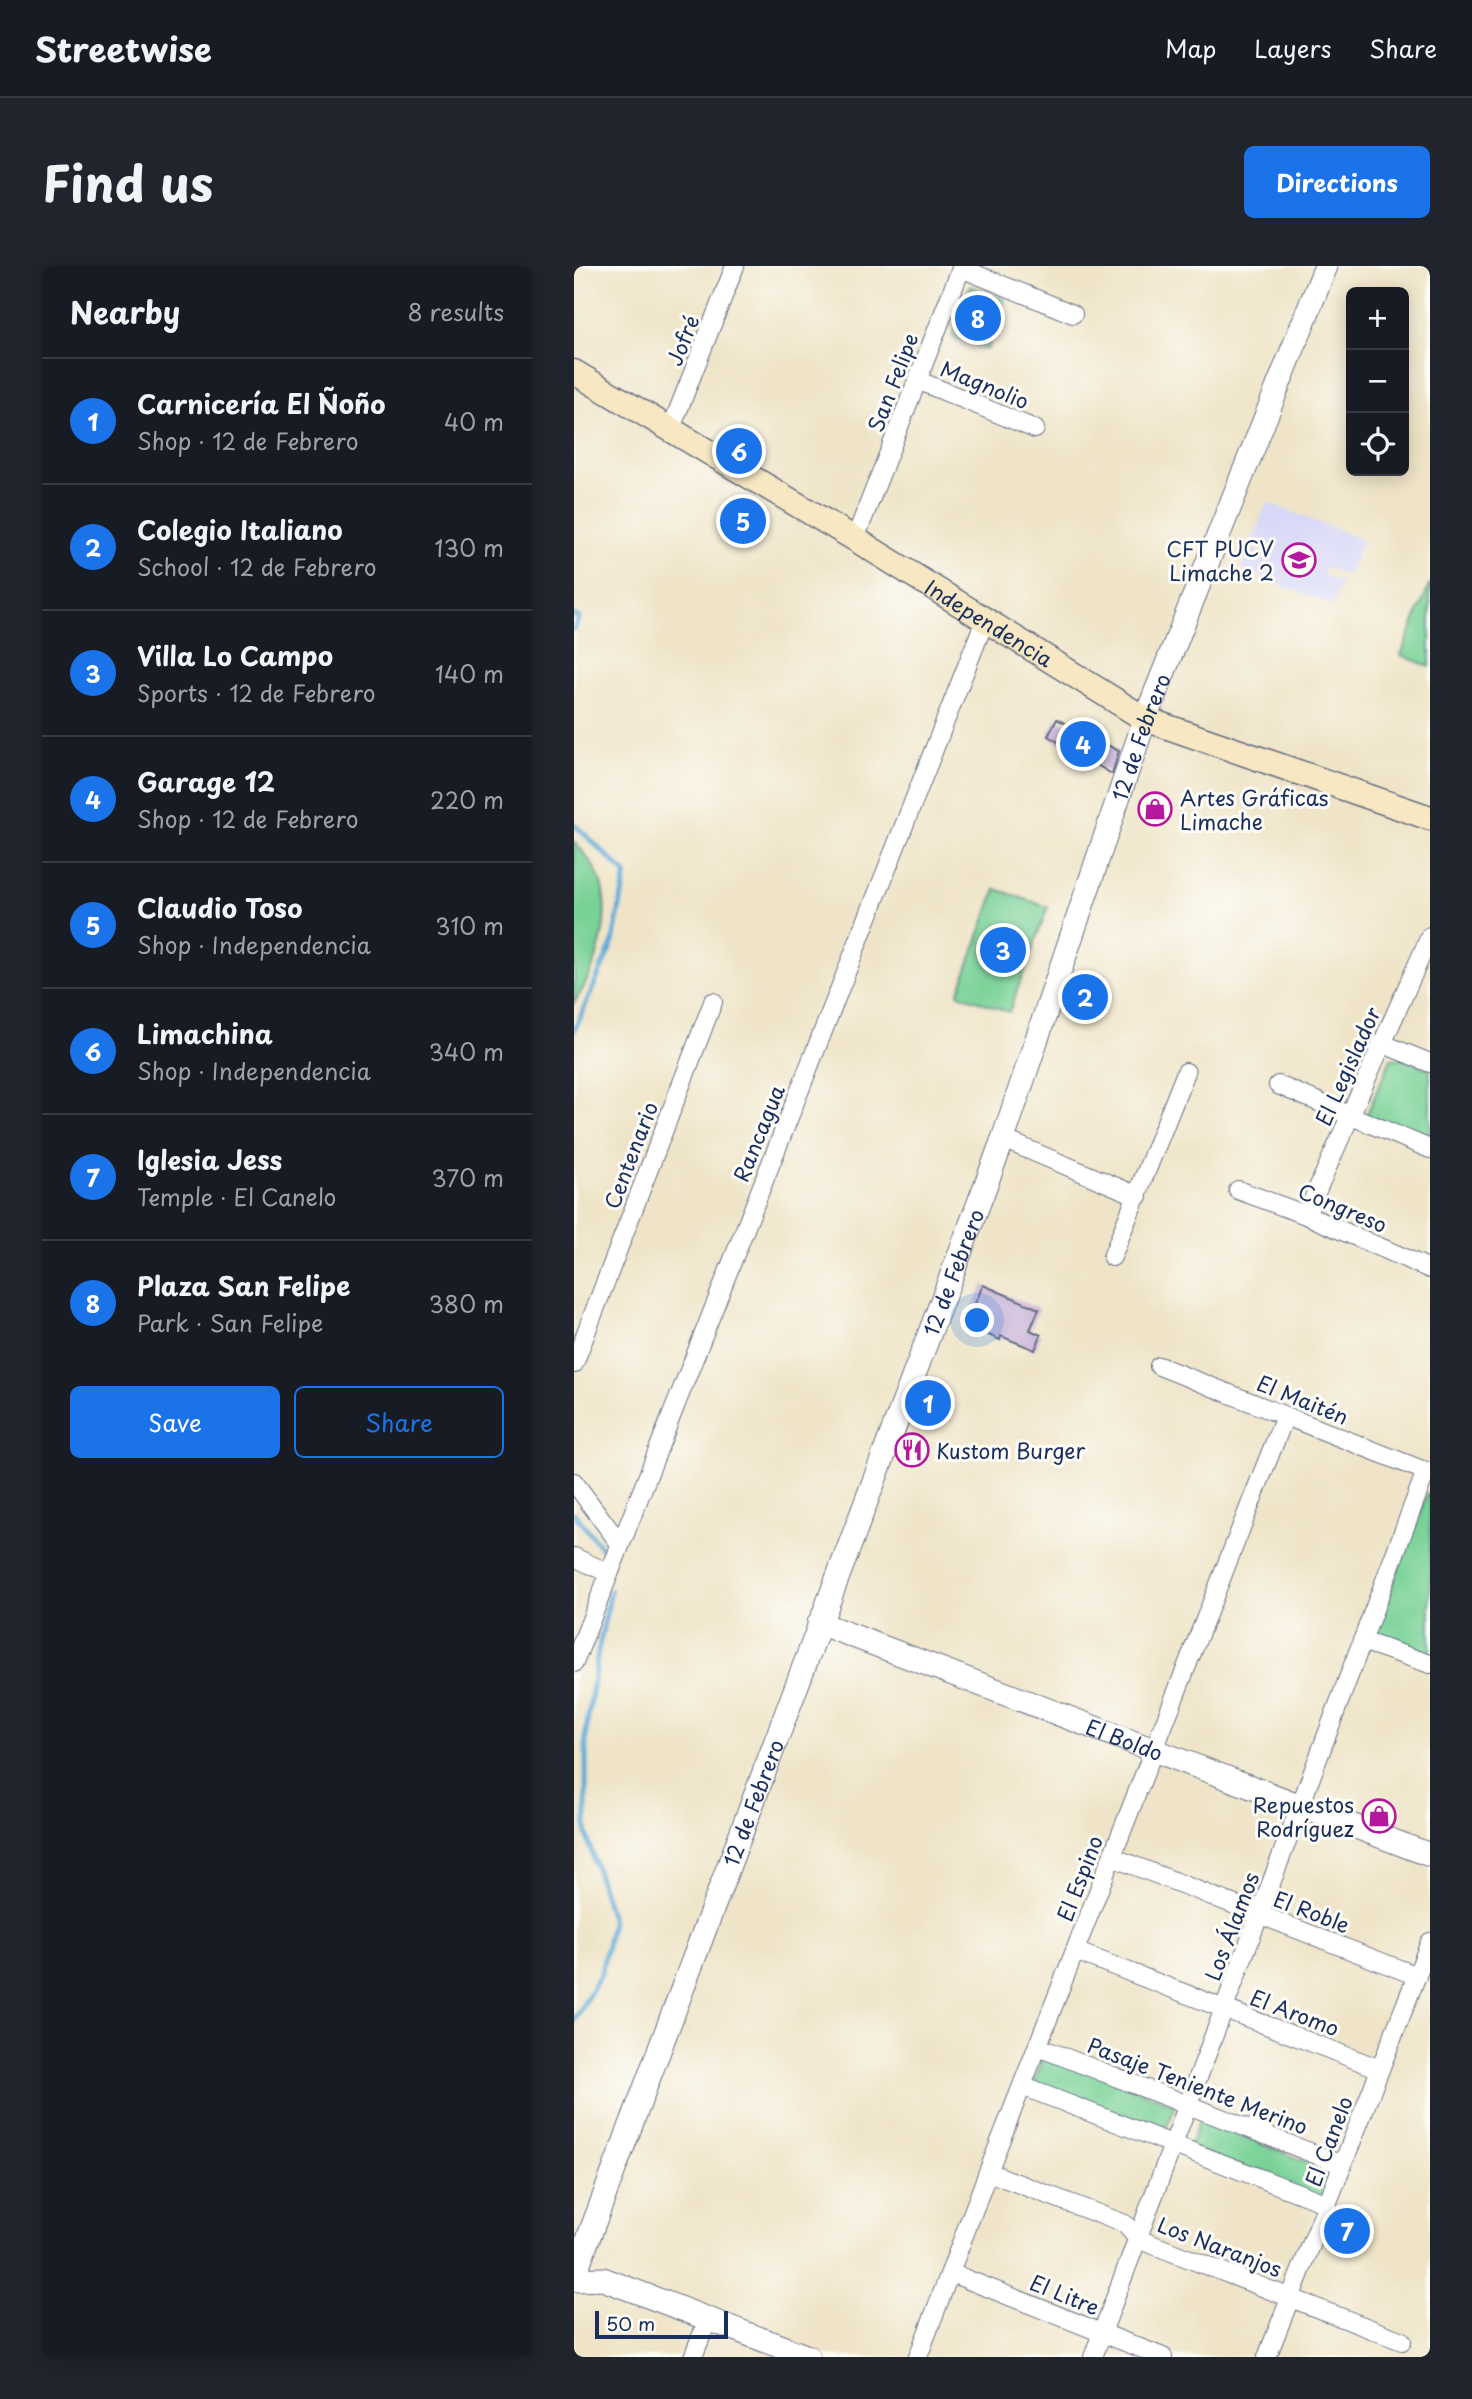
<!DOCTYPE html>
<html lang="en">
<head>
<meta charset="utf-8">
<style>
  body { margin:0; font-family:"Playpen Sans",sans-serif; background:#20242c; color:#f1f3f6 }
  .controls { position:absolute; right:21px; top:21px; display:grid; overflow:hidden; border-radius:10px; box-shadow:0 4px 18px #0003 }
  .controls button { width:63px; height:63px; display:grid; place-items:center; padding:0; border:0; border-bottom:2px solid #363941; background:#171b24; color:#f1f3f6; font:35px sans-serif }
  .scale { position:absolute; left:21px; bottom:18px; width:133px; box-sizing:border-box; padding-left:7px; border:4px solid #1b2f5e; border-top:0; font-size:19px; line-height:24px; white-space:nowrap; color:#1b2f5e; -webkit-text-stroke:5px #fdfcf7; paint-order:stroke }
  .you { position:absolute; left:404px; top:1055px; width:24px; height:24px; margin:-18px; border:5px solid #fff; border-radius:50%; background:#1a73e8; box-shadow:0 0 0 10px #1a73e833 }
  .badge { display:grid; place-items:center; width:46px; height:46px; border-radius:50%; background:#1a73e8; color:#fff; font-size:23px; font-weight:700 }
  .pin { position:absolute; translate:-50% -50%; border:4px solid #fff; box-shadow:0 2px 7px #0006 }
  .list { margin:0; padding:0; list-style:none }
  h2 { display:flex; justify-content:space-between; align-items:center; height:91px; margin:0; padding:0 28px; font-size:30px }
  h2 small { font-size:23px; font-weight:400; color:#9ea1a6 }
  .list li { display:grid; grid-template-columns:46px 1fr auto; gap:21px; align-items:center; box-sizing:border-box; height:126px; padding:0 28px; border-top:2px solid #363941 }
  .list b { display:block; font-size:26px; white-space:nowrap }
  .list p { margin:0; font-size:23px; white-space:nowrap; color:#9ea1a6 }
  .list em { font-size:23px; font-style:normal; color:#9ea1a6 }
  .actions { display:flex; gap:14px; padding:21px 28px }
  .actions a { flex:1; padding:16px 0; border:2px solid #1a73e8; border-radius:10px; text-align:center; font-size:24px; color:#1a73e8 }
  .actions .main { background:#1a73e8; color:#fff }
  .icon { flex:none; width:38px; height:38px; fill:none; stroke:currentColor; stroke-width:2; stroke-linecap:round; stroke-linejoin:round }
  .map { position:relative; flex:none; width:856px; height:2091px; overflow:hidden; border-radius:10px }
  header { display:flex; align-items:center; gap:42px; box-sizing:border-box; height:98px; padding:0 35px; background:#171b24; border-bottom:2px solid #363941 }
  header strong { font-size:33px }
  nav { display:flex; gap:38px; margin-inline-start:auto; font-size:24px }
  .intro { display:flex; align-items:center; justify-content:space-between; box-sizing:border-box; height:168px; padding:0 42px }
  h1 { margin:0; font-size:49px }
  .button { padding:18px 32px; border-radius:10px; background:#1a73e8; color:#fff; font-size:24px; font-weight:700 }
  main { display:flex; gap:42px; padding:0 42px }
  aside { flex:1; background:#171b24; border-radius:10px; box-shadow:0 4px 18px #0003 }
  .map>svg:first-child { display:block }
  .built { fill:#d7d7f8 }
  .green { fill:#78d196; stroke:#4a807a; stroke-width:2 }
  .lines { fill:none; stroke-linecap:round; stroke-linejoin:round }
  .stream { stroke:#5fabd8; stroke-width:5 }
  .building { fill:#c3abd4 }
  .minor-casing { stroke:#656e83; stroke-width:20 }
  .tertiary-casing { stroke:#656e83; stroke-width:25 }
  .secondary-casing { stroke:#656e83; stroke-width:27 }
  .minor { stroke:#fff; stroke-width:18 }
  .tertiary { stroke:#fff; stroke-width:23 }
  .secondary { stroke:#f7e8c3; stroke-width:24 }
  .labels { text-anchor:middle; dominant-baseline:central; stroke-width:6; stroke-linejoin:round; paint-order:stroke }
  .street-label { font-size:21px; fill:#1b2f5e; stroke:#fdfcf7 }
  .poi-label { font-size:21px; fill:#1b2f5e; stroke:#fdfcf7; text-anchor:end }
</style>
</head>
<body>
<header>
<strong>Streetwise</strong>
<nav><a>Map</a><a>Layers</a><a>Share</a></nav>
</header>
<div class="intro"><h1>Find us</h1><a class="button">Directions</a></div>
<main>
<aside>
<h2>Nearby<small>8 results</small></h2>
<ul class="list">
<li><span class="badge">1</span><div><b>Carnicería El Ñoño</b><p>Shop · 12 de Febrero</p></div><em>40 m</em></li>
<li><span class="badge">2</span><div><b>Colegio Italiano</b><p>School · 12 de Febrero</p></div><em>130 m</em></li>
<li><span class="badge">3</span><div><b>Villa Lo Campo</b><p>Sports · 12 de Febrero</p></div><em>140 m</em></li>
<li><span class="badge">4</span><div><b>Garage 12</b><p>Shop · 12 de Febrero</p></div><em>220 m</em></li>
<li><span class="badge">5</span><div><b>Claudio Toso</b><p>Shop · Independencia</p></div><em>310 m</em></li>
<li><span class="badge">6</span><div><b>Limachina</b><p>Shop · Independencia</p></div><em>340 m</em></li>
<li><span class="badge">7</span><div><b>Iglesia Jess</b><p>Temple · El Canelo</p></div><em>370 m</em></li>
<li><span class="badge">8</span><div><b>Plaza San Felipe</b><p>Park · San Felipe</p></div><em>380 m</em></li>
</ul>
<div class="actions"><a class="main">Save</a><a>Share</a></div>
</aside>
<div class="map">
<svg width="856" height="2091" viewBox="0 0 856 2091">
  <rect width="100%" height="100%" fill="#fdfcf7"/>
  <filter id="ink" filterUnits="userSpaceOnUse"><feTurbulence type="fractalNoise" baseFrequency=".0143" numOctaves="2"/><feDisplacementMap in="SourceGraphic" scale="14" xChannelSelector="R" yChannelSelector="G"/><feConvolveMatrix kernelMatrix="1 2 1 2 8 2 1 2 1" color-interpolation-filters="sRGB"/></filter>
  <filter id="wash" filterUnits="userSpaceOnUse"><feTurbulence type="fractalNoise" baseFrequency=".00686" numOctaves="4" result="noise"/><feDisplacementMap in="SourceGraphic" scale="28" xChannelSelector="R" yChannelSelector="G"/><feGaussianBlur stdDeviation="1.57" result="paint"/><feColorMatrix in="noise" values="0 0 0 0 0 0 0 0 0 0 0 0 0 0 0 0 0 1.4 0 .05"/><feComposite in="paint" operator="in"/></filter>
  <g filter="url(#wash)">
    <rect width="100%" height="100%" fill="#efe4c7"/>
    <polygon class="built" points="693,236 789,274 774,310 751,302 749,309 767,317 759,340 667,303 675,282 688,287 691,281 678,275"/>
    <g class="green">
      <polygon points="396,20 431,33 413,84 378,71"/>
      <polygon points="856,317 856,401 827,389"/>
      <path d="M0,576C10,586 23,603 27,617C38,656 22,705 0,737Z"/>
      <polygon points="422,623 474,641 435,746 384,728"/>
      <polygon points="828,792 856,804 856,879 791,852 817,793"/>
      <polygon points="856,1228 856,1389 810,1371 801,1365 853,1229"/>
      <polygon points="472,1787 602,1839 590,1868 460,1816"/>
      <polygon points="626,1853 757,1906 745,1935 615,1881"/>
    </g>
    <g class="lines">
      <g class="stream">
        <polyline points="0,349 5,352 0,363"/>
        <polyline points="0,558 52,608 39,676 0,765"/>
        <polyline points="0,1247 36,1293"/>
        <polyline points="0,1755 27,1707 38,1656 12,1567 12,1466 24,1385 37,1325"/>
      </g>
    </g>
    <g id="blocks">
      <g class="building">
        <polygon points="483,453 545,485 538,508 474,470"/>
        <polygon points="409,1019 465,1043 456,1064 467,1069 461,1084 427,1070 426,1074 392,1059"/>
      </g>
    </g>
  </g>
  <g filter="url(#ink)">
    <use href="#blocks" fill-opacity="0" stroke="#656e83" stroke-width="2"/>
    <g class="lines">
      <defs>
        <g id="minor">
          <polyline points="387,2 499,48"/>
          <polyline points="343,114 461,163"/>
          <polyline points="96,165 161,0"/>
          <polyline points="281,273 388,0"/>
          <polyline points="807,777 856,797"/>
          <polyline points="704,819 856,883"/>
          <polyline points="429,873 564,930"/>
          <polyline points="664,924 732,949 856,1003"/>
          <polyline points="732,949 856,670"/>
          <polyline points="538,991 612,806"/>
          <polyline points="0,1098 139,736"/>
          <polyline points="585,1100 856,1207"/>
          <polyline points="0,1216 46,1278"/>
          <polyline points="0,1291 34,1307"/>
          <polyline points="788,1375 856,1398"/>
          <polyline points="0,1397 411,354"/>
          <polyline points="538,1591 843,1710"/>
          <polyline points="501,1685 806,1803"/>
          <polyline points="464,1781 769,1899"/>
          <polyline points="448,1820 753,1938"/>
          <polyline points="414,1906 551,1958 564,1973 828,2075"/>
          <polyline points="377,2007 589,2091"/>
          <polyline points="119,2091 134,2053"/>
          <polyline points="344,2091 414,1906 711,1150"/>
          <polyline points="519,2091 852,1205"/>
          <polyline points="693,2091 856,1676"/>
        </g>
        <g id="tertiary">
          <path id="s1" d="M245,1357L856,1589"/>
          <path id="s2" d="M0,2010L429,873L571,453L752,0"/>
          <polyline points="0,2014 29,2013 234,2091"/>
        </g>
        <g id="secondary">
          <path id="s3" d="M0,106L281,273L571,453L856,552"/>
        </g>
      </defs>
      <use href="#minor" class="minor-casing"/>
      <use href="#tertiary" class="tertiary-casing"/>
      <use href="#secondary" class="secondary-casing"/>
      <use href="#minor" class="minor"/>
      <use href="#tertiary" class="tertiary"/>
      <use href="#secondary" class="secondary"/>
    </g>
  </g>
  <defs>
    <symbol id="university-ring" viewBox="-11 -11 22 22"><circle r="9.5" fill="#fdfcf7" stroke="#b5179e" stroke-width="1.5"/><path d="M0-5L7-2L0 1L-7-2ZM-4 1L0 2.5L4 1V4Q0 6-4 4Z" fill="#b5179e"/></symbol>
    <symbol id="shop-ring" viewBox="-11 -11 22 22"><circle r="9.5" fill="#fdfcf7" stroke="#b5179e" stroke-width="1.5"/><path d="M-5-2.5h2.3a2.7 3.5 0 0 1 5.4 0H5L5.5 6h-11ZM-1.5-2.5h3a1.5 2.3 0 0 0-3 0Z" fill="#b5179e"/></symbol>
    <symbol id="restaurant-ring" viewBox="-11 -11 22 22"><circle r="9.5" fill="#fdfcf7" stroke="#b5179e" stroke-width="1.5"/><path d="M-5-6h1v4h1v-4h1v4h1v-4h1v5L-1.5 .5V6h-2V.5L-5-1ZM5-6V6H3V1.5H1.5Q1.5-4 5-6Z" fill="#b5179e"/></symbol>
  </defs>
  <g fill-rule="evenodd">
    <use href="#university-ring" x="706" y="275" width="38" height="38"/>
    <use href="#shop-ring" x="562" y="524" width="38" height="38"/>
    <use href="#restaurant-ring" x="319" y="1165" width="38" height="38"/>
    <use href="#shop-ring" x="786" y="1531" width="38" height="38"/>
  </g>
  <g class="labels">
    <g class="street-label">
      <text transform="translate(108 74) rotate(-68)">Jofré</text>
      <text transform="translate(318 116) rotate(-69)">San Felipe</text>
      <text transform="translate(411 118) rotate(22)">Magnolio</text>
      <text stroke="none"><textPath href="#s3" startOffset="485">Independencia</textPath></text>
      <text stroke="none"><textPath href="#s2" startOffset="1640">12 de Febrero</textPath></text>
      <text transform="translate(773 800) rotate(-66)">El Legislador</text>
      <text transform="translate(184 867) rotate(-68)">Rancagua</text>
      <text transform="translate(56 889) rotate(-69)">Centenario</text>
      <text transform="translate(769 941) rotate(23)">Congreso</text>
      <text stroke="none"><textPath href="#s2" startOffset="1073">12 de Febrero</textPath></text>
      <text transform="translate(729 1133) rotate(22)">El Maitén</text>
      <text stroke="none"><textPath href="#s1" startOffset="327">El Boldo</textPath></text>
      <text stroke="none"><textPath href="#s2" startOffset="506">12 de Febrero</textPath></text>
      <text transform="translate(505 1612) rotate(-69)">El Espino</text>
      <text transform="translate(738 1645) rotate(21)">El Roble</text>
      <text transform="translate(657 1660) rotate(-69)">Los Álamos</text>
      <text transform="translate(721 1746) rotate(21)">El Aromo</text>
      <text transform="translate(624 1819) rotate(21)">Pasaje Teniente Merino</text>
      <text transform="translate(754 1875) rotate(-69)">El Canelo</text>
      <text transform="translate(646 1980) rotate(21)">Los Naranjos</text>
      <text transform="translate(491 2028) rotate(22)">El Litre</text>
    </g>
    <g class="poi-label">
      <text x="700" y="282">CFT PUCV<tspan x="700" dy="24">Limache 2</tspan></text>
      <text x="606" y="531" text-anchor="start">Artes Gráficas<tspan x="606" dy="24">Limache</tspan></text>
      <text x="362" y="1184" text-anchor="start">Kustom Burger</text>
      <text x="780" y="1538">Repuestos<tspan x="780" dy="24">Rodríguez</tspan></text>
    </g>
  </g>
</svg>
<div class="controls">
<button>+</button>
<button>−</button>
<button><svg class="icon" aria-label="locate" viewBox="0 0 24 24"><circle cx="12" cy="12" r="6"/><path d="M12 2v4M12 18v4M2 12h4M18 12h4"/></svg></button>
</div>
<div class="scale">50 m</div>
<div class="you"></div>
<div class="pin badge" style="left:354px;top:1137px">1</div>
<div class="pin badge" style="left:511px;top:731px">2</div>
<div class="pin badge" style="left:429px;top:684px">3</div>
<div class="pin badge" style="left:509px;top:478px">4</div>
<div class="pin badge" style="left:169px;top:255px">5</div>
<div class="pin badge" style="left:165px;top:185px">6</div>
<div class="pin badge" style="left:773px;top:1965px">7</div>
<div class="pin badge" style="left:404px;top:52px">8</div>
</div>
</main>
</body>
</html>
